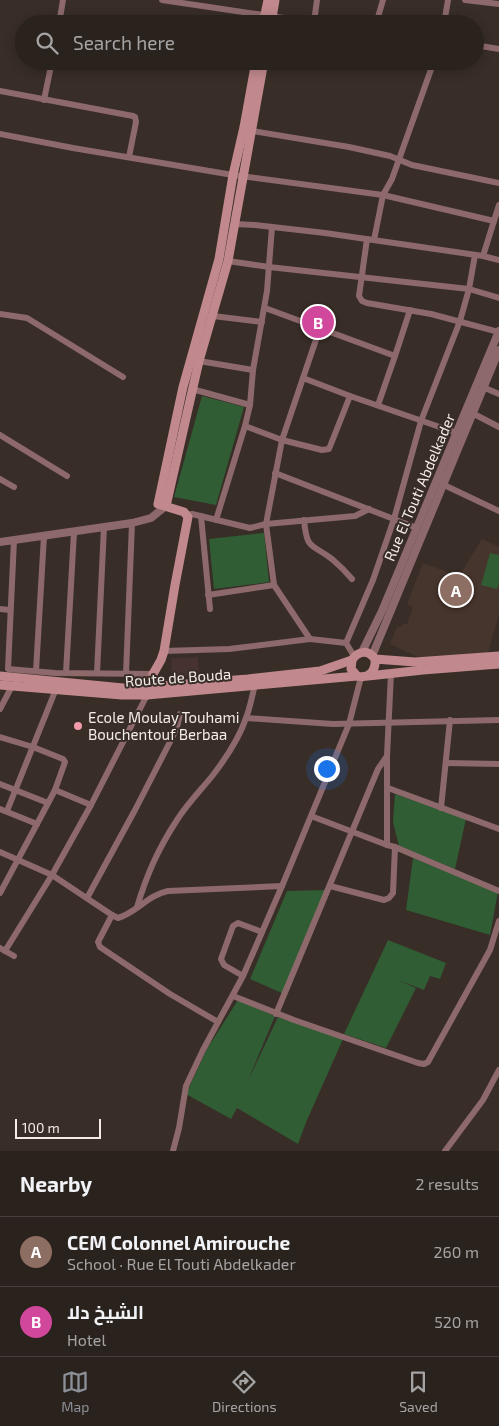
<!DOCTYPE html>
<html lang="en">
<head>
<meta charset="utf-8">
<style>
  body { margin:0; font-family:"Exo 2",Cairo,sans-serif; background:#322a26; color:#f1f3f6 }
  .scale { position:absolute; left:15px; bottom:12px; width:86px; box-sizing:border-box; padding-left:5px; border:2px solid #f4ece8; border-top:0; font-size:14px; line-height:18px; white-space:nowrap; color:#f4ece8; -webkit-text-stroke:4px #382d27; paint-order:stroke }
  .you { position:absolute; left:326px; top:768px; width:18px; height:18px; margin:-12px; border:4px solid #fff; border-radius:50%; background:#1a73e8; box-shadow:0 0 0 8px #1a73e833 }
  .badge { display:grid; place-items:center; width:32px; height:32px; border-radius:50%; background:#8c9099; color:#fff; font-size:16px; font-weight:700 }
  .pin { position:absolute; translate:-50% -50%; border:2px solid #fff; box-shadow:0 1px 5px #0006 }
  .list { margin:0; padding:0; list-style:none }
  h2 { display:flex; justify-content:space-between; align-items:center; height:65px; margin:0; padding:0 20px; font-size:21px }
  h2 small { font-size:16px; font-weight:400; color:#a5a4a4 }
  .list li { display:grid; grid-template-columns:32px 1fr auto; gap:15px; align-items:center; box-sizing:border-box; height:70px; padding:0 20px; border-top:1px solid #463f3b }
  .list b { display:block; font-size:19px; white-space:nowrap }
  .list p { margin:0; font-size:16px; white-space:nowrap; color:#a5a4a4 }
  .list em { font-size:16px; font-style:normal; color:#a5a4a4 }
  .icon { flex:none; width:28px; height:28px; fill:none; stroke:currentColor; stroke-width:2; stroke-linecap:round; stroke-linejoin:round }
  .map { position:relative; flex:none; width:499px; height:1151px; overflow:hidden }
  .search { position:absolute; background:#2a221d; box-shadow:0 2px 12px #0003; left:15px; right:15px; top:15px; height:55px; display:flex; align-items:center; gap:12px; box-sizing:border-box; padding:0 18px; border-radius:28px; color:#a5a4a4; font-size:19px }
  .sheet { height:205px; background:#2a221d }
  nav { display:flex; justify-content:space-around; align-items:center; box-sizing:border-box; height:70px; border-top:1px solid #463f3b; background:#2a221d; font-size:14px; color:#a5a4a4 }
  nav a { display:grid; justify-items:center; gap:2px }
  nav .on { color:#8c9099 }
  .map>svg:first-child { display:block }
  .commercial { fill:#46322f }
  .built { fill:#46352c }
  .green { fill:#305d33 }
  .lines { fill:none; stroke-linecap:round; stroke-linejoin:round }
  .minor { stroke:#8d696c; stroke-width:6 }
  .tertiary { stroke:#8d696c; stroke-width:8 }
  .secondary { stroke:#c1898e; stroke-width:9 }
  .poi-dot { fill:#f39aaa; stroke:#382d27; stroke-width:2 }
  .labels { text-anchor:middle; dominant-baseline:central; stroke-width:4; stroke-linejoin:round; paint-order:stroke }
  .street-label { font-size:15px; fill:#f4ece8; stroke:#382d27 }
  .poi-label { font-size:15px; fill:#f4ece8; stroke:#382d27; text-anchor:start }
</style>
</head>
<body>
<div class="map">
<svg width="499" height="1151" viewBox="0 0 499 1151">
  <rect width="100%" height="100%" fill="#382d27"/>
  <polygon class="commercial" points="198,657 199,675 172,677 171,658"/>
  <polygon class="built" points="482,539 499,547 499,614 488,653 422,659 390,644 397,627 401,627 403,624 407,624 413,607 407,604 423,563 459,576"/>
  <g class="green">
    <polygon points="202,396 244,407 216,505 174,497"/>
    <polygon points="264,533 269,582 214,589 209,539"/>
    <polygon points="490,553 499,555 499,583 497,589 481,585"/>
    <polygon points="395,794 466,819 455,869 399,846 393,822"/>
    <polygon points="413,858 498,892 490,935 406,910"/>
    <polygon points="327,890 284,994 250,979 287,891"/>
    <polygon points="388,940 446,963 440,979 430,976 424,990 395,979 416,988 386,1048 344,1034"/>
    <polygon points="238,1000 275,1016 247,1083 278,1017 343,1039 307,1120 298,1144 237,1108 231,1119 186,1094 207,1049"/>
  </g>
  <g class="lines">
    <g class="minor">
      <polyline points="162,0 324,24"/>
      <polyline points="465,0 499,4"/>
      <polyline points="314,22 317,0"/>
      <polyline points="59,24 63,0"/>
      <polyline points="376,24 383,0"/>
      <polyline points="444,24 448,0"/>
      <polyline points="475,45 499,49"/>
      <polyline points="0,91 133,116 135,117 136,122 129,157"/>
      <polyline points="44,100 52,61"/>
      <polyline points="252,131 349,147 390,156 412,165 499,183"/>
      <polyline points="0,134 73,148 233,175 383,195 494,221"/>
      <polyline points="499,205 483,256 499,260"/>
      <polyline points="234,224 255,225 325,233 483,256"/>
      <polyline points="367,239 359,296 362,301 367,303 431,314 499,332"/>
      <polyline points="374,240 383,195 392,179 434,61"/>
      <polyline points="228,261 269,267 469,289 499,298"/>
      <polyline points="265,308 395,356 410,310"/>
      <polyline points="0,314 27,318 123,377"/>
      <polyline points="213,316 262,322"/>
      <polyline points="199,361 253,370"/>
      <polyline points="303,378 320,328"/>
      <polyline points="485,388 499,394"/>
      <polyline points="192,389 250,405"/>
      <polyline points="378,405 395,356"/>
      <polyline points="474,414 499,427"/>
      <polyline points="245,426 282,440 303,378 350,396 457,433"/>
      <polyline points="0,435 67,476"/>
      <polyline points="275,473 417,528"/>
      <polyline points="0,479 14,487"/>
      <polyline points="444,485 499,511"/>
      <polyline points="188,515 192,514 250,528 266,524 355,516 369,509"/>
      <polyline points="201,516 210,609"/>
      <polyline points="216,520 245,426 250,405 253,370 267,291 272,227"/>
      <path d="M304,520C307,551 311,543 332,559C339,565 346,572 352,579"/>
      <polyline points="14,540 8,669 55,673 153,674"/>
      <polyline points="274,585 310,639 346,643 354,656"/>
      <polyline points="208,595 274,585 266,524 282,440 322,450 329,449 350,396"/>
      <polyline points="0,609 10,610"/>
      <polyline points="346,643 373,580 394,519 421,421 460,321 469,289 475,255"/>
      <polyline points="164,651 229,649 310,639"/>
      <polyline points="36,671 44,536"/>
      <polyline points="66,673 74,532"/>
      <polyline points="97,673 104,527"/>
      <polyline points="126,674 132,523"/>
      <polyline points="0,709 12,686"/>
      <polyline points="246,718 333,724 499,720"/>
      <polyline points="0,737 33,747 63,759 65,762 55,790 37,824"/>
      <polyline points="446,763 499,764"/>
      <polyline points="0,784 48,803"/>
      <polyline points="388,788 499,829"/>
      <polyline points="55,790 91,805"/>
      <polyline points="441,808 450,720"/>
      <polyline points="0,809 37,824 0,893"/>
      <polyline points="7,811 56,689"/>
      <polyline points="311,816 387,845"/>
      <polyline points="395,847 499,891"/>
      <path d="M0,852L52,875L112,915L118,918C136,913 148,895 168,891L282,886"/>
      <polyline points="330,886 384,900 389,898 393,893 395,847 387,845 387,756 391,673"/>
      <polyline points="87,898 135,810 172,738 177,727 180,714"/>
      <path d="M137,907C147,874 158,849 177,820C187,804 201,790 213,775C226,758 239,739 246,718C250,708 252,696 255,685"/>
      <polyline points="112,915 98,942 100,947 170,994 218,1022"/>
      <polyline points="0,948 14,956"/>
      <polyline points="5,951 52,875 91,805 147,695"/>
      <polyline points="243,976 224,965 221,959 233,926 238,923 262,932"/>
      <polyline points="233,996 294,1020 418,1063 424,1064 428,1062 490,950 499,921"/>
      <polyline points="276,1014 378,769 387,756"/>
      <polyline points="173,1151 179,1128 186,1086 203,1050 243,976 282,886 349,724 361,677"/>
      <polyline points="445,1151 483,1100 499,1070"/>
    </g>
    <g class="tertiary">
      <polyline points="0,542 132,523 151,518 166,506"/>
      <polyline points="362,652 382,611 499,331"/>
      <polyline points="372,656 499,350"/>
    </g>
    <g class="secondary">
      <polyline points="263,24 268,0"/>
      <polyline points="271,24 275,0"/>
      <polyline points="166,506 199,361 228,261 264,61"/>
      <path d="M375,659C376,671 369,679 357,676L351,669L352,660C358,651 368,649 375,659L415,662L499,656"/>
      <polyline points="0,676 123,688 149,687 248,679 320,671 352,660"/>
      <polyline points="368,676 423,670 499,664"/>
      <polyline points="0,685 122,695 147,695 357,676"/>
      <polyline points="147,695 153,674 161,660 164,651 175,585 188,517 184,512 158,504 183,387 219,259 233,175 244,127 256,61"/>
    </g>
  </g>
  <circle class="poi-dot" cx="78" cy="726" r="5"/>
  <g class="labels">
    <g class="street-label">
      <text transform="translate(419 487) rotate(-67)">Rue El Touti Abdelkader</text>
      <text transform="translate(178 677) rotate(-4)">Route de Bouda</text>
    </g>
    <g class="poi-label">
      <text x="88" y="717">Ecole Moulay Touhami<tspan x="88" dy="17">Bouchentouf Berbaa</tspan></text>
    </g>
  </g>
</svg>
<div class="scale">100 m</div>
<div class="you"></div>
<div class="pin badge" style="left:456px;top:590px;background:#8d6e63">A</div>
<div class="pin badge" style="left:318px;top:322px;background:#d1479c">B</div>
<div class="search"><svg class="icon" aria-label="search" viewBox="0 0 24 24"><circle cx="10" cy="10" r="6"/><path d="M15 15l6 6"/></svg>Search here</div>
</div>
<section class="sheet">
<h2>Nearby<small>2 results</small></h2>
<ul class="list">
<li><span class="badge" style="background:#8d6e63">A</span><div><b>CEM Colonnel Amirouche</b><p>School · Rue El Touti Abdelkader</p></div><em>260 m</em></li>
<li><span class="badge" style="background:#d1479c">B</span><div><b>الشيخ دلا</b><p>Hotel</p></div><em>520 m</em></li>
</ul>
</section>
<nav>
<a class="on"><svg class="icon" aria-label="map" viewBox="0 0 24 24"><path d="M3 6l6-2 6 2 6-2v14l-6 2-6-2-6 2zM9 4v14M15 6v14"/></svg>Map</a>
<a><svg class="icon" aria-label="directions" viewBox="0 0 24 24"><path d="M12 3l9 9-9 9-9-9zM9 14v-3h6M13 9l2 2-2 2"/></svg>Directions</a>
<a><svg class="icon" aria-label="saved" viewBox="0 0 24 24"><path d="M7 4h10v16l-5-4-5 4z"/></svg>Saved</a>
</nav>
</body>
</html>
